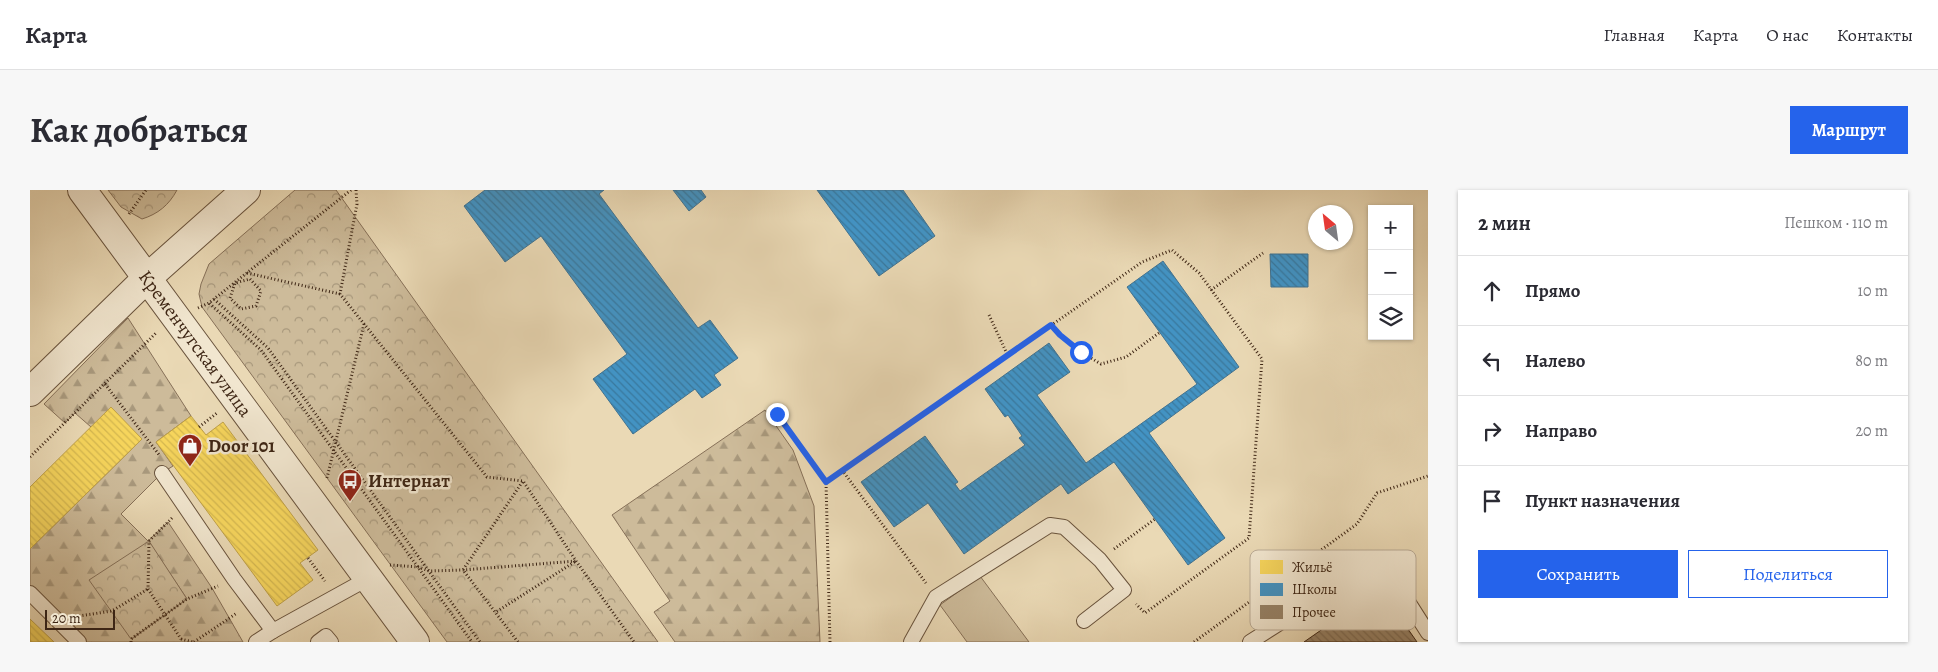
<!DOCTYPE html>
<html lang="ru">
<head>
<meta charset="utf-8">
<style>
  body { margin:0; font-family:Alegreya,serif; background:#f7f7f7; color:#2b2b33 }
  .controls { position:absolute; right:15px; top:15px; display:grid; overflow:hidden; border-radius:0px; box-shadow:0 1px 4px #0004 }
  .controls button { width:45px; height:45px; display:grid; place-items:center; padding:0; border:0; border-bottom:1px solid #e1e1e2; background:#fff; color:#2b2b33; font:25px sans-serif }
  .compass { position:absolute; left:1278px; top:15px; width:45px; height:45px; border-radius:50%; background:#fff; box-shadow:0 1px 4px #0004; rotate:331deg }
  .scale { position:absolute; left:15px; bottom:12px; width:70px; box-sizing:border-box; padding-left:5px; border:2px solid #3e2615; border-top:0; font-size:14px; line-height:18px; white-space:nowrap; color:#3e2615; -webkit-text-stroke:4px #f1e6cf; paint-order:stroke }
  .stop { position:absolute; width:15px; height:15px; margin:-11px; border:4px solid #2563eb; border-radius:50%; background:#fff }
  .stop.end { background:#2563eb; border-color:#fff; box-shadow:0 1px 5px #0008 }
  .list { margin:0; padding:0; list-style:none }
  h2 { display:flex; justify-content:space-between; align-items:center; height:65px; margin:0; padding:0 20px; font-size:21px }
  h2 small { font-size:16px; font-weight:400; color:#7c7c81 }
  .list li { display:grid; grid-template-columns:32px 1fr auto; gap:15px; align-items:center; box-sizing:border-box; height:70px; padding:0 20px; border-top:1px solid #e1e1e2 }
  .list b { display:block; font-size:19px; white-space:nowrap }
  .list em { font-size:16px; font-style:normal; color:#7c7c81 }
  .actions { display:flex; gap:10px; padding:15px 20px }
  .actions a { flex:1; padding:11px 0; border:1px solid #2563eb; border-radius:0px; text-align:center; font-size:18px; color:#2563eb }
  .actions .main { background:#2563eb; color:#fff }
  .icon { flex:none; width:28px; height:28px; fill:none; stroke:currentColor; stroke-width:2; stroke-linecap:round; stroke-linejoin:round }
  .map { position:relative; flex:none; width:1398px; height:452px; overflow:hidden; border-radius:0px }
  header { display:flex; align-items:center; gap:30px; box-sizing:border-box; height:70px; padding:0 25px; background:#fff; border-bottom:1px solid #e1e1e2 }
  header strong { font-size:24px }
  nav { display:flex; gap:28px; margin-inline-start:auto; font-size:18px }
  .intro { display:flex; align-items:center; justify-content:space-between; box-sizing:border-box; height:120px; padding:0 30px }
  h1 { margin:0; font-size:35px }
  .button { padding:12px 22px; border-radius:0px; background:#2563eb; color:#fff; font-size:18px; font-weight:700 }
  main { display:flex; gap:30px; padding:0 30px }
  aside { flex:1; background:#fff; border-radius:0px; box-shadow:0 1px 4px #0004 }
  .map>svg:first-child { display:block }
  .forest { fill:url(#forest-firs); stroke:#867058; fill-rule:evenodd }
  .park { fill:url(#park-crowns); stroke:#867058 }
  .pitch { fill:#cdbb9a; stroke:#867058 }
  .homes { fill:url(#homes-back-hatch); stroke:#bfa047 }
  .schools { fill:url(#schools-back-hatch); stroke:#42728f }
  .building { fill:url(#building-back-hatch); stroke:#3e2615 }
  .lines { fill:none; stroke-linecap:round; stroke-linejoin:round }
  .service-casing { stroke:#69533d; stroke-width:16 }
  .tertiary-casing { stroke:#69533d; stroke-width:30 }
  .path { stroke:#3e2615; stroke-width:3; stroke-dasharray:1 2.5; stroke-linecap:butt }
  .service { stroke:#f1e6cf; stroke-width:14 }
  .tertiary { stroke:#f1e6cf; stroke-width:28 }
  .route { stroke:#2563eb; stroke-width:6 }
  .labels { text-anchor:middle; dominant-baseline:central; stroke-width:5; stroke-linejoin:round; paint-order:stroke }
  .street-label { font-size:19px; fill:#3e2615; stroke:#f1e6cf }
  .poi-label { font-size:19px; font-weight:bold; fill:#3e2615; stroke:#f1e6cf; text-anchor:start }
  .key { fill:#f1e6cf; stroke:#bbac97; stroke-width:1 }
  .key-label { font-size:14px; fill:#3e2615 }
</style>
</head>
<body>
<header>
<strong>Карта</strong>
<nav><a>Главная</a><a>Карта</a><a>О нас</a><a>Контакты</a></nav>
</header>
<div class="intro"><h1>Как добраться</h1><a class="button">Маршрут</a></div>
<main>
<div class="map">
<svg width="1398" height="452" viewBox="0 0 1398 452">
  <defs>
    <pattern id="forest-firs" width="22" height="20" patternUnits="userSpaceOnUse" patternTransform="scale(1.25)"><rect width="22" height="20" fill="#cdbb9a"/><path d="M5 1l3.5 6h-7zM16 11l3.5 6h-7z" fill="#a8987c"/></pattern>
    <pattern id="park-crowns" width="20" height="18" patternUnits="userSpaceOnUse" patternTransform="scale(1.25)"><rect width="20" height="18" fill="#cdbb9a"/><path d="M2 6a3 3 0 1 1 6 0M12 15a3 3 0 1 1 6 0" fill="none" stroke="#a8987c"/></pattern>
    <pattern id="homes-back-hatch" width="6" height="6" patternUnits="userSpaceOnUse" patternTransform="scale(1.25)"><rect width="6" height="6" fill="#f6d55c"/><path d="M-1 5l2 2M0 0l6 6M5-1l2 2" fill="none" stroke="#d4b74f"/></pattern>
    <pattern id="schools-back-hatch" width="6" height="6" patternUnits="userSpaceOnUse" patternTransform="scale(1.25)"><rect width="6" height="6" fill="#4393c3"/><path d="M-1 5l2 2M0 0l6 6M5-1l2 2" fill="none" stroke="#39789d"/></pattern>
    <pattern id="building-back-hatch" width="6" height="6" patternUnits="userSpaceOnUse" patternTransform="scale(1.25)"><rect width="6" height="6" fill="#978368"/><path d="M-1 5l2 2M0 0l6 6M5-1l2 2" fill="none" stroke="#7d6b54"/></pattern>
  </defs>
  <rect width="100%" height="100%" fill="#ead9b5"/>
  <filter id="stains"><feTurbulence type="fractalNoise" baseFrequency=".004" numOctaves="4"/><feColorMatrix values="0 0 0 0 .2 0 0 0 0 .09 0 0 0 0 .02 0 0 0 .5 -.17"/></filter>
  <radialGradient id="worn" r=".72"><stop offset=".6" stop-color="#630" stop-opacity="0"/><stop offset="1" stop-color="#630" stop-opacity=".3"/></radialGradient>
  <g class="forest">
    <path d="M98,128L161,226L126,252L143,276L132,283L91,324L118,351L138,332L182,398L213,452H49L0,403V359L112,249L61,237L45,223L35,233L14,214ZM119,352L157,409L102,449Z"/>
    <polygon points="735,220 763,260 784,316 790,452 645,452 624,422 640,411 582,325"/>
  </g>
  <g class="park">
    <path d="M78,0H147C139,15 128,24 112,29L91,17Z"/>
    <polygon points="265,0 306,0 628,452 417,452 172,117 169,104 171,94 179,74"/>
    <polygon points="119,351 157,409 101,449 59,390"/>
  </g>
  <polygon class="pitch" points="950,386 999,452 937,452 910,415"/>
  <g class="homes">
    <polygon points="81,217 112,249 0,359 0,297"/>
    <polygon points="161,226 176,245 193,232 288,360 270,373 283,390 247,416 126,252"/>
    <polygon points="0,429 24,452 0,452"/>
  </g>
  <g class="schools">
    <polygon points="455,0 574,0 569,4 668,138 680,130 708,168 684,185 691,195 672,208 665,199 603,244 563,189 597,164 511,46 475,72 434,16"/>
    <polygon points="643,0 671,0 676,7 659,21"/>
    <polygon points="787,0 873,0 905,46 849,86"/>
    <polygon points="1240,64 1278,64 1278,97 1241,97"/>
    <polygon points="1133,71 1209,177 1119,243 1195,348 1158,375 1084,272 1038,304 1031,294 934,364 898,313 864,337 831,292 895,246 928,292 925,294 930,301 995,255 989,248 992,246 978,225 975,227 955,199 1019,153 1040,182 1007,205 1056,273 1167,194 1097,97"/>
  </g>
  <polygon class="building" points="1350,399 1387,452 1274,452"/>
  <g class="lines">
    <defs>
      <g id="service">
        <polyline points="132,283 204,389 243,441 339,388"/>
        <polyline points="0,403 49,452"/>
        <polyline points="226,452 243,441"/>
        <polyline points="288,452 296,446 301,452"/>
        <polyline points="881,452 906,407 1020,335 1034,337 1070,370 1094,400 1054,431"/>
        <polyline points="1220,452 1351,369 1398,443"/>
      </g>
      <g id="tertiary">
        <path id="s1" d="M52,0L385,452"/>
        <polyline points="0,202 116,89 216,0"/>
      </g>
    </defs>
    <use href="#service" class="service-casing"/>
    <use href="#tertiary" class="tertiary-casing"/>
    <g class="path">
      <polyline points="321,0 179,113 231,160 442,452"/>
      <polyline points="326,0 327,14 310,104 457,287 493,291 546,371 604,452"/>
      <polyline points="99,24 116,0"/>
      <polyline points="217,83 310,104"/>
      <polygon points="220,89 231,101 226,116 211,119 200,108 205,93"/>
      <polyline points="1181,100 1233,63"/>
      <polyline points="184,109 238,158 450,452"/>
      <polyline points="168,118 179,113"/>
      <polyline points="959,125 978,166"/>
      <path d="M1021,135C1035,152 1052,163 1071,174L1096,167L1129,143"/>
      <polyline points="75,194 130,266"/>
      <polyline points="747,224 796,292"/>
      <polyline points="169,237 187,223"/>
      <polyline points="0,267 127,142"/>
      <polyline points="812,280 896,393"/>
      <polyline points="297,288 334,134"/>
      <polyline points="142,328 119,351 118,399 151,449 151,452"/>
      <polyline points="1084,359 1125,329"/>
      <polyline points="278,368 295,391"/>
      <polyline points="360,375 388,377 399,381 433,380 546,371 466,422"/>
      <polyline points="49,426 82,421 118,399"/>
      <polyline points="151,449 163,452"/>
      <polyline points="101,452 101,449 157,409 188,396"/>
      <polyline points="164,452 207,423"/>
      <polyline points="488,452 433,380 493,291"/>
      <polyline points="800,452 796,292 1112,72 1142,60 1169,83 1232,169 1219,348 1115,423 1106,414"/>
      <polyline points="1164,452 1327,334 1347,303 1398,286"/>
    </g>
    <use href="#service" class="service"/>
    <use href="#tertiary" class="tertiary"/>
  </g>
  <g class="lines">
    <polyline class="route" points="747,224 796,292 1021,135 1030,145 1051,162"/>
  </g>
  <defs>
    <symbol id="shop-pin" viewBox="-11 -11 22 30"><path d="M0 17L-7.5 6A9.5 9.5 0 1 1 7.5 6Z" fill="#8f2418" stroke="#f1e6cf"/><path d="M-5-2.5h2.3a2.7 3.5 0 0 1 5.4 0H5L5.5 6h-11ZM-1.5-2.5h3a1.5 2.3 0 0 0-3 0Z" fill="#fff"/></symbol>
    <symbol id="bus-pin" viewBox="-11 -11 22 30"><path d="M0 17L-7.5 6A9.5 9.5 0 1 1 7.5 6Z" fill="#8f2418" stroke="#f1e6cf"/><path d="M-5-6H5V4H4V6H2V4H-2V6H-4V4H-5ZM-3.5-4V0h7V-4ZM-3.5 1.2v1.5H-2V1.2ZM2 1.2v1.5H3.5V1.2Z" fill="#fff"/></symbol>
  </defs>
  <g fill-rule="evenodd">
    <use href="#shop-pin" x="146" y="242" width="28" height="38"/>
    <use href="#bus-pin" x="306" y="277" width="28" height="38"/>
  </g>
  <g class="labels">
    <g class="street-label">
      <text stroke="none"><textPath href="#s1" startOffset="191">Кременчугская улица</textPath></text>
    </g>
    <g class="poi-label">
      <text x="178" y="256">Door 101</text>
      <text x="338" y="291">Интернат</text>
    </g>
  </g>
  <rect x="1220" y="360" width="166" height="80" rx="8" class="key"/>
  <rect x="1230" y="370" width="23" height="14" fill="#f6d55c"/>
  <rect x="1230" y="393" width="23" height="13" fill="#4393c3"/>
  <rect x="1230" y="415" width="23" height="14" fill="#978368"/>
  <g class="key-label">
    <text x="1262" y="382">Жильё</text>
    <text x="1262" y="404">Школы</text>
    <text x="1262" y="427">Прочее</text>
  </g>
  <rect width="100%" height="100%" filter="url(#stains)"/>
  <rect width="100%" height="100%" fill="url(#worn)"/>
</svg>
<div class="controls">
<button>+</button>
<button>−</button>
<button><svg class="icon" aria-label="layers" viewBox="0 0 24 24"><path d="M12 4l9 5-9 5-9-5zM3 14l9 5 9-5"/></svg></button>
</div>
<svg class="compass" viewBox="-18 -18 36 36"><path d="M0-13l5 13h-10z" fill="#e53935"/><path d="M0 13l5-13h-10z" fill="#7c7c81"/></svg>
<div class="scale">20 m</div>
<div class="stop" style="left:1051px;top:162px"></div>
<div class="stop end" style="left:747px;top:224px"></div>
</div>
<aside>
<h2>2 мин<small>Пешком · 110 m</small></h2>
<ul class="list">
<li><svg class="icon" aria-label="ahead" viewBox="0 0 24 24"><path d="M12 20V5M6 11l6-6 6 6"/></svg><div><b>Прямо</b></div><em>10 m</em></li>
<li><svg class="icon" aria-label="left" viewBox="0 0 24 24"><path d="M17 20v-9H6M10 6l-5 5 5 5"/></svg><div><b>Налево</b></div><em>80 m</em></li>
<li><svg class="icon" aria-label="right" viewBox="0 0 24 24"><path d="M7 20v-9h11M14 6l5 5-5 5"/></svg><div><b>Направо</b></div><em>20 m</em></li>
<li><svg class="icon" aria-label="arrive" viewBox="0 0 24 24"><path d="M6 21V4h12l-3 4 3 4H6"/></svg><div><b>Пункт назначения</b></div></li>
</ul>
<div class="actions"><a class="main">Сохранить</a><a>Поделиться</a></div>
</aside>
</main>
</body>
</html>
